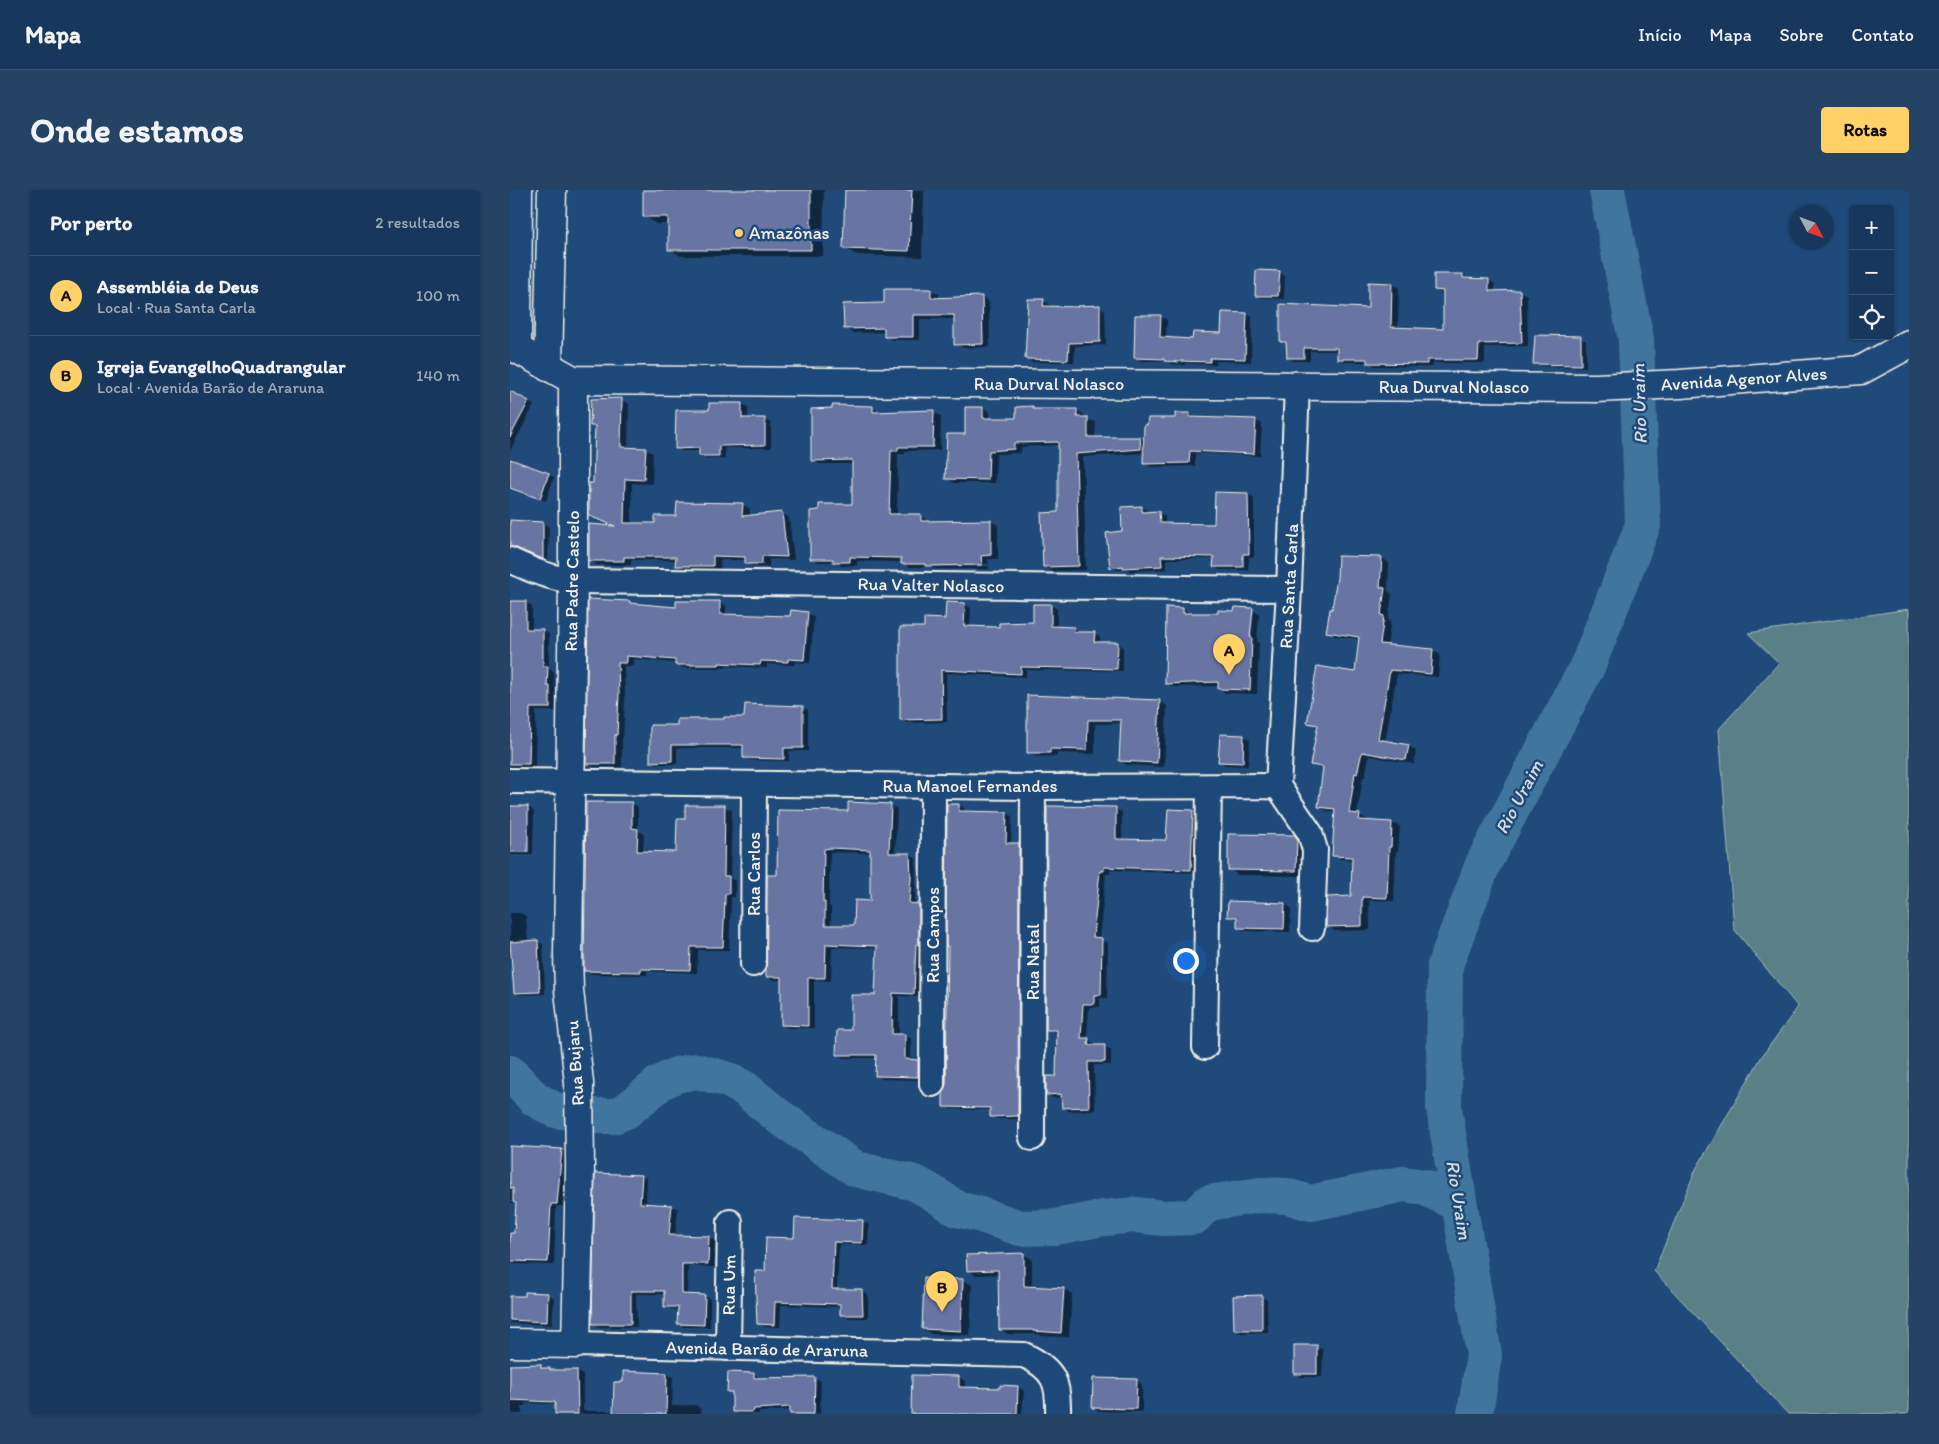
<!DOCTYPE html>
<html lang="pt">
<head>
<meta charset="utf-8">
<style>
  body { margin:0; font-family:Itim,sans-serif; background:#244365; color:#f1f3f6 }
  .controls { position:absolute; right:15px; top:15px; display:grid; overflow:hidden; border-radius:5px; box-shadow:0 1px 4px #0004 }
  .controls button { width:45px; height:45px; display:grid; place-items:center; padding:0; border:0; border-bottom:1px solid #365272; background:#17385c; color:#f1f3f6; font:25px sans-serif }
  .compass { position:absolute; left:1279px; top:15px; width:45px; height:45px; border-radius:50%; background:#17385c; box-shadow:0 1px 4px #0004; rotate:131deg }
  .you { position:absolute; left:675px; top:770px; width:18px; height:18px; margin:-12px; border:4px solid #fff; border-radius:50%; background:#1a73e8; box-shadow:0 0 0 8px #1a73e833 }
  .badge { display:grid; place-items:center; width:32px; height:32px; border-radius:50%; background:#ffd166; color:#111; font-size:16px; font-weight:700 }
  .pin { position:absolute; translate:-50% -41px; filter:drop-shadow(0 1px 2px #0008) }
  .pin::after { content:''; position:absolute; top:26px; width:18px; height:15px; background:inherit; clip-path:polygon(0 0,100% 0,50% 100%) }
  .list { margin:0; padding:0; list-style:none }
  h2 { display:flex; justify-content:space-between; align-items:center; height:65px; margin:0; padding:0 20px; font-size:21px }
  h2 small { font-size:16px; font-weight:400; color:#9eacbb }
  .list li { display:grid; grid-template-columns:32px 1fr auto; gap:15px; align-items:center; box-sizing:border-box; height:80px; padding:0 20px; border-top:1px solid #365272 }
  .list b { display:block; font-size:19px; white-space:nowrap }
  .list p { margin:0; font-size:16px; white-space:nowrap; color:#9eacbb }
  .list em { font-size:16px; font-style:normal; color:#9eacbb }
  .icon { flex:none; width:28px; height:28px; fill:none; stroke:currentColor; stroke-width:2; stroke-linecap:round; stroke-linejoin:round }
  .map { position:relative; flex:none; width:1399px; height:1224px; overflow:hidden; border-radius:5px }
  header { display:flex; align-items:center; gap:30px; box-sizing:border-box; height:70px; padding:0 25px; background:#17385c; border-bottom:1px solid #365272 }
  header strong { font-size:24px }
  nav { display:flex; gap:28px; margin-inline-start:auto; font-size:18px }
  .intro { display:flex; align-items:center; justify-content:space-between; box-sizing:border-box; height:120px; padding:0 30px }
  h1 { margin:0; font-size:35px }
  .button { padding:12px 22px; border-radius:5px; background:#ffd166; color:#111; font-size:18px; font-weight:700 }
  main { display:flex; gap:30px; padding:0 30px }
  aside { flex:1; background:#17385c; border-radius:5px; box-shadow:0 1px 4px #0004 }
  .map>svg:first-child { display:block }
  .green { fill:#588086; stroke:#a6b8b7 }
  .shadow { fill:#0007; fill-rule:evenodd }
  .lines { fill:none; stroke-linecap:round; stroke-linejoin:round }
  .river { stroke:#41769e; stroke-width:36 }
  .building { fill:#6775a3; stroke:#f4f1e8; fill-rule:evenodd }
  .minor-casing { stroke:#f4f1e8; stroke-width:28 }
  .tertiary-casing { stroke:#f4f1e8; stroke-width:31 }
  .minor { stroke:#1f4a7a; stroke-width:24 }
  .tertiary { stroke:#1f4a7a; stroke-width:28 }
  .poi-dot { fill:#ffd166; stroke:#1f4a7a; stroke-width:2 }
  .labels { text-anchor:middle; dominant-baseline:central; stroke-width:5; stroke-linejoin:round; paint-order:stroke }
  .poi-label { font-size:18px; fill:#f4f1e8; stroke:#1f4a7a; text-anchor:start }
  .street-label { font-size:18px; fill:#f4f1e8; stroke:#1f4a7a }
  .water-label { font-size:19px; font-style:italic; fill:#d9dfdd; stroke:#1f4a7a }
</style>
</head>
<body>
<header>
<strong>Mapa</strong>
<nav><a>Início</a><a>Mapa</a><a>Sobre</a><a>Contato</a></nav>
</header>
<div class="intro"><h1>Onde estamos</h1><a class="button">Rotas</a></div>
<main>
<aside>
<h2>Por perto<small>2 resultados</small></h2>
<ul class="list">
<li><span class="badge">A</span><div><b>Assembléia de Deus</b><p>Local · Rua Santa Carla</p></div><em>100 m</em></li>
<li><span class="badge">B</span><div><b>Igreja EvangelhoQuadrangular</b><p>Local · Avenida Barão de Araruna</p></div><em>140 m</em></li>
</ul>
</aside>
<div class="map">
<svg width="1399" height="1224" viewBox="0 0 1399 1224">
  <rect width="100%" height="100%" fill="#1f4a7a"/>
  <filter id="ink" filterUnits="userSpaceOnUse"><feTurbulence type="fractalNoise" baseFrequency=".02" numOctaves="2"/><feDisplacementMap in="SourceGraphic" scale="10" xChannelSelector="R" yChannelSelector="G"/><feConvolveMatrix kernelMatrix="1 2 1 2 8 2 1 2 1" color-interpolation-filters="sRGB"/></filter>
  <g filter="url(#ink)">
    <polygon class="green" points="1399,419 1399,1224 1278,1224 1144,1081 1186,979 1252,866 1288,817 1224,739 1209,539 1269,473 1238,443"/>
    <g class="shadow">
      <polygon points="134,0 314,0 313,66 171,66 159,59 159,34 147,34 134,26"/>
      <polygon points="336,0 414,0 412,67 347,65 334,58"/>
      <polygon points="769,82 775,86 774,109 752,108 746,105"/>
      <polygon points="953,85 960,89 979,90 985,94 985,102 1010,102 1017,105 1018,156 975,157 975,173 923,173 923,177 865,176 859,172 835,172 828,168 828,161 800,161 800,171 784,171 778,168 778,155 771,151 859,119 882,94 889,98 888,138 935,140 935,104 925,100"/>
      <polygon points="421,100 429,104 429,109 472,107 479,112 480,157 453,158 446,154 445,129 410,129 410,150 382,150 375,146 375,142 343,143 335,138 375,115 375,101"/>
      <polygon points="533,111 539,114 539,117 569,118 589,116 595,120 596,155 565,156 564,172 522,172 516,168"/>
      <polygon points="736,124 742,127 741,172 706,171 706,175 675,173 675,175 662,174 657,171 631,171 625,167 651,127 657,130 656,149 683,150 712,145"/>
      <polygon points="1070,147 1076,151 1076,177 1031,176 1025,173"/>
      <polygon points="0,203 24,215 0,261"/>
      <polygon points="111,210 119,214 118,258 135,259 143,263 142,294 122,293 122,335 146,334 168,328 232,314 240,319 240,326 272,323 279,328 284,370 259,369 259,377 244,377 236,373 236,370 210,370 211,380 174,379 166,375 167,370 121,370 121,375 87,375 80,370 105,336 80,325 84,294 86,237 82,235"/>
      <polygon points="232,214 238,217 238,230 255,229 261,233 261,258 215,258 215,269 196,269 190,265 190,261 172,261 166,258 200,222"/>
      <path d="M362,218L370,222H423L431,226L430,260L395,261V264H388L387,326H410L418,330V332L481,331L488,335V369H478L479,379H424L420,377H399L392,372L347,371V375L331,376L326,372H308L301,368L343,315L344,274H309L302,270ZM478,374V376L419,377L414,375Z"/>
      <polygon points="473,218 480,222 480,229 507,229 523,218 528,220 567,220 574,225 574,228 586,232 585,248 630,248 635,251 666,229 680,224 687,228 746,230 752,234 750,266 685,263 685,276 641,277 635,273 635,263 573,267 576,380 542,381 534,377 549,323 549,255 511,257 511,263 486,264 485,293 444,293 437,288 456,245"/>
      <polygon points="0,270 44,287 36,311 0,298"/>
      <polygon points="738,304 744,308 744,367 739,367 738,380 710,380 705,377 705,369 657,369 657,379 620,381 617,379 607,380 601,377 613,342 632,317 637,320 638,323 649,323 655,326 655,334 706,335"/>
      <polygon points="0,332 33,333 39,337 38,371 13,360 0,358"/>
      <polygon points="872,368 879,373 878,401 882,404 878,430 881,431 877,456 923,460 930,464 928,487 887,484 875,552 899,556 906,561 904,574 859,566 855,587 853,587 847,625 857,629 857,632 882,633 890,637 888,661 886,661 884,711 859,710 860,740 825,741 817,736 842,707 843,670 831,669 824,665 826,622 817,621 810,617 814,579 802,574 809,537 798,532 846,484 850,449 825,446 818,441 823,420"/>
      <polygon points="0,412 15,412 22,416 22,440 33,440 39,444 39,479 44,481 46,521 26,521 25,577 0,577"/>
      <polygon points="119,412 125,415 167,419 210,412 216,416 216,425 281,428 298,423 304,427 300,473 284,472 284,475 257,474 257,478 215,476 215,478 173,478 166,473 123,469 123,476 114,476 115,509 113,548 112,548 112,577 84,577 77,574"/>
      <polygon points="455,414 461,418 460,438 490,439 524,434 541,415 547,419 547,437 564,438 570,443 584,443 590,447 590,453 607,453 613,457 613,481 516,480 516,487 436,483 437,532 397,533 391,529 415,438 436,430"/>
      <path d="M673,419L680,423V425H709L742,420L749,424L747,452L749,453L747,504L716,503L709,499V496L663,497L656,493ZM741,421H744L741,454L738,453Z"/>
      <polygon points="518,506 650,511 657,516 654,577 618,575 610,571 612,533 585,534 585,564 547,563 547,566 526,567 518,562"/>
      <polygon points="293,517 298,520 298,561 279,561 279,571 239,570 234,567 234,558 167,558 167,574 147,574 141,571 168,536 236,529"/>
      <polygon points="734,546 740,550 738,576 715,575 709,571"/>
      <polygon points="122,613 128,617 128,640 134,644 133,662 167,663 176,631 177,616 215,617 222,620 220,688 225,691 225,707 221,707 221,713 219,760 188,760 187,783 137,781 137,785 82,784 75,780"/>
      <polygon points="449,615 454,618 454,623 497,623 502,626 501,654 509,655 514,658 513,929 487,929 481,926 481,920 440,919 434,916 437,894"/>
      <path d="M381,616L387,619L385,664H400L406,668L405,715L415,719L410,807L389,806V845H395L401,849V870L408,871L414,875V890L372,889L366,885L367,868H334L327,864L366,807L368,758L322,757L321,791L304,790V838H278L272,835V790H263L257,786L268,687L339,622ZM320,662L362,663L361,713L345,736H321V717L319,716Z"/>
      <polygon points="0,617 18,617 24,621 23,665 0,665"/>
      <polygon points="606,619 612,622 612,650 658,652 659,620 683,621 689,625 687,683 600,680 600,684 596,684 589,749 598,753 597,808 590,808 590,817 579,817 577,849 584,853 584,856 595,856 601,860 601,875 584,875 585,920 559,921 553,917 553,907 543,908 537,904 547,887 548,843 537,839"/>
      <polygon points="784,646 794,652 796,686 728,685 719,679"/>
      <polygon points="775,714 781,718 780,742 734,741 728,737 728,730 719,726"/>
      <polygon points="0,723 10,723 16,726 18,752 28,751 33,755 35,804 10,805 5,802 2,771 0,770"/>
      <polygon points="0,958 52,960 58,963 53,1016 46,1016 44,1075 0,1074 0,1044 5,1044 7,1013 0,1013"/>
      <polygon points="132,986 137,989 136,1014 162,1016 168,1019 165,1046 199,1047 205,1051 204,1077 178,1076 177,1106 195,1106 200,1109 200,1137 174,1137 169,1134 169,1120 161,1119 155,1116 155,1104 126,1104 127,1137 89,1137 83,1133"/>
      <polygon points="353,1032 359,1035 358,1055 329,1054 327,1100 352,1101 358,1104 358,1128 337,1128 331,1124 331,1117 271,1115 270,1137 255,1137 249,1133 256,1082 285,1049"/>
      <polygon points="513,1064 522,1069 522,1098 554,1099 562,1104 559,1147 532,1146 529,1144 498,1144 490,1139 489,1084 466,1085 458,1080"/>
      <polygon points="453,1090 462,1095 460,1145 422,1144 413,1139"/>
      <polygon points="38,1104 44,1108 42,1135 0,1133 0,1107 16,1107"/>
      <polygon points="751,1106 757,1110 758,1142 731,1143 725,1140"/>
      <polygon points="785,1156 807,1157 813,1160 812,1187 791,1187 785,1183"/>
      <polygon points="0,1176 31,1176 43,1182 67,1181 73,1185 73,1221 104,1221 114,1194 114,1182 157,1184 163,1187 162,1216 185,1215 191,1219 191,1224 46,1224 46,1214 15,1213 15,1216 12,1216 12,1224 0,1224"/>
      <polygon points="219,1183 244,1184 250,1189 305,1188 311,1191 310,1224 281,1224 281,1220 249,1222 249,1224 228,1224 223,1221 223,1204 218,1201"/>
      <polygon points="449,1187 455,1191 455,1198 491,1199 491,1197 508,1197 514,1201 512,1224 402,1224"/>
      <polygon points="626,1190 632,1194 632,1222 589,1221 583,1218"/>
    </g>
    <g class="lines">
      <g class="river">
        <polyline points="0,883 25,909 45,920 85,926 104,926 116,921 150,893 166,885 187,881 219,890 235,899 268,926 346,979 405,993 423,1003 447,1019 468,1024 510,1038 545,1037 594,1028 626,1025 654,1028 684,1027 698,1013 750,1005 776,1006 801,1013 893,994 914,997 949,1014"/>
        <polyline points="965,1224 974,1165 934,918 935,775 973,674 1078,475 1133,335 1126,150 1097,0"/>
      </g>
    </g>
    <g class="building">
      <polygon points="133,0 301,0 301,60 158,60 158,27 133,27"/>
      <polygon points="335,0 402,0 399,61 333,59"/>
      <polygon points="746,80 770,81 768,106 745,106"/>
      <polygon points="924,84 953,84 953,88 979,89 979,101 1010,100 1012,153 969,154 968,170 917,170 917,174 857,173 857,169 827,169 827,158 794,158 794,168 777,168 776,152 770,152 770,114 858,118 858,92 882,93 881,137 933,139 933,101 924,100"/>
      <polygon points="374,99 421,99 421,108 472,106 473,154 444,155 444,125 403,125 403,147 374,147 374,138 334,139 333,114 374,113"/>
      <polygon points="518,109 534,109 533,116 568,117 567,116 590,115 590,152 559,153 558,170 515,169"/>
      <polygon points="712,122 737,123 735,169 700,168 700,172 670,171 669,172 654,171 654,169 624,168 625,125 651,125 650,147 682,149 683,142 711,143"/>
      <polygon points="1025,145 1071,146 1071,175 1023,174"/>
      <polygon points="0,201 19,211 0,247"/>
      <polygon points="112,208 111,257 136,258 134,290 115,289 114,333 145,333 145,326 166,326 167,312 233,313 232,326 272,322 277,367 252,366 252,374 235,374 235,367 203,366 203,376 165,376 166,367 114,367 114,371 79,371 79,334 105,336 79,326 79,293 83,293 85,236 80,236 81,209"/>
      <polygon points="199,213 232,213 232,228 255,228 255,255 209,256 209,266 189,266 189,258 165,259 166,220 199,220"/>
      <polygon points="322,215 363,216 363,222 424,220 423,257 388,257 388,261 381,261 379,324 411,324 411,331 481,330 481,365 471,366 472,375 415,376 415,374 391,374 391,368 340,367 340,372 323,372 323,369 300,369 300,321 309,320 309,314 342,314 342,270 301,271 301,219 322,218"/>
      <polygon points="523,216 523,219 567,219 567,227 578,227 578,247 630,247 631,259 566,264 569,376 533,377 531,323 548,322 548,252 504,253 504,259 479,261 478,290 435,289 437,244 455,244 455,217 473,217 473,228 506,228 506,217"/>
      <polygon points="665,223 680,223 680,227 746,229 744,264 680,261 679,273 633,274 634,235 637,235 638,228 665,228"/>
      <polygon points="0,269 39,283 30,309 0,298"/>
      <polygon points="705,302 738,303 739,364 733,364 733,377 703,377 704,367 651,366 652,376 613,378 613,376 600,378 596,343 612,341 611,317 632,316 632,322 649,321 650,333 704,334"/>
      <polygon points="0,330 33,332 33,369 0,356"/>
      <polygon points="828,366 872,367 870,397 875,398 871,425 874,426 870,454 923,459 921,484 880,480 868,549 899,555 896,570 852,562 847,584 845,583 839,623 850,624 849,630 882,632 881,657 879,657 877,708 852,707 852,736 816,737 817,707 841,706 842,667 822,666 825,619 808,617 813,577 800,575 808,535 797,533 807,476 845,482 849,447 816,442 820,419 822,419 827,388"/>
      <polygon points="78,409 120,411 120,413 166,417 166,411 210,411 210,424 280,426 281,420 298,422 294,470 278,469 278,472 251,471 250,475 209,473 209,475 165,475 165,470 116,466 116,473 108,473 109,505 107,545 105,545 105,574 76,574"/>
      <polygon points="0,411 16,411 16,439 33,439 33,476 38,476 37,496 40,496 40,518 20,518 19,574 0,574"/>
      <polygon points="436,412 455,413 454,436 489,437 489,433 523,432 523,414 541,414 541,436 565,437 564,442 585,442 584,452 608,452 607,479 511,477 511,484 431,480 432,529 390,530 390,437 414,437 414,428 435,429"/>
      <polygon points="656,417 673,418 673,423 708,423 708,420 724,421 725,417 743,418 740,447 742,447 740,500 708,499 708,492 655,494"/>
      <polygon points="517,505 650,510 647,573 609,571 611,530 578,530 577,560 540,559 540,563 517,563"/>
      <polygon points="235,514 293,516 293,558 274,558 274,569 233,568 233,555 162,555 162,571 140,572 140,535 167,535 167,529 214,529 214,527 234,527"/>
      <polygon points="710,544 734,545 733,573 708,572"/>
      <polygon points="76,612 122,612 122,638 128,639 127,661 166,662 167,629 175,629 175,615 215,615 214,686 219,686 219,704 215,704 215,708 213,757 181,757 180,780 131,779 131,782 74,781"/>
      <path d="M338,612L381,614L379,663H400L401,689L399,713L409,714V755L406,754L404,804L383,803L382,844H395V869L408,870V887L365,886L366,865H326L327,840H341V805H365L367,756L316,754L315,788H298V836L271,835V787H256L257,685H267L268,620L338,621ZM321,658L360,660V711L345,710L344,735H315V712H313L314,659Z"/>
      <polygon points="437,614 449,614 449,621 497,622 496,653 509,653 508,926 480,927 480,918 433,917 433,902 436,894 438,756 436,756"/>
      <rect x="0" y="616" width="18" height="46"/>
      <polygon points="537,616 606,617 606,649 656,650 658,619 683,620 681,680 594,677 594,681 590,681 583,747 592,748 591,805 584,805 584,814 573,814 571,848 579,848 578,855 595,855 595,872 578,872 579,917 552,918 551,904 536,905 536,886 546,886 547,840 536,840"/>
      <polygon points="718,644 785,645 787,649 786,681 718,680"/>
      <polygon points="718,711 775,713 774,739 727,738 727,727 717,727"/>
      <polygon points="28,750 30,802 4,803 0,752"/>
      <polygon points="0,956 52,959 47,1014 41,1014 38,1072 0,1071 0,1043 4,1043 6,1013 3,1012 3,998 0,998"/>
      <polygon points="85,983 132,985 130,1013 162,1015 159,1045 199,1046 198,1074 172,1074 172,1104 195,1105 194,1135 167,1134 168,1117 154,1117 154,1101 121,1101 121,1134 82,1134"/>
      <polygon points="285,1028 353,1030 352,1053 324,1052 322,1099 352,1099 353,1125 330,1125 330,1114 265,1112 264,1135 247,1134 245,1081 255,1081 256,1047 284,1048"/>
      <polygon points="514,1063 514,1096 554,1098 551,1143 523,1141 523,1140 489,1140 488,1080 457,1081 456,1065"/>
      <polygon points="414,1088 453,1089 451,1141 412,1139"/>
      <polygon points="15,1102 38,1103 37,1132 0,1130 0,1106 15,1106"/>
      <polygon points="752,1105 752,1140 724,1140 723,1106"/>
      <rect x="784" y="1155" width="23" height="29"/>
      <polygon points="31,1174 31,1178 40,1178 40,1180 67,1180 68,1224 45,1224 45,1212 0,1210 0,1175"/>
      <polygon points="113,1181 157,1183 156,1224 103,1224 104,1192 113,1192"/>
      <polygon points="218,1182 244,1183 244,1188 305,1187 304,1224 280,1224 280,1217 244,1219 243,1222 222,1222 222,1202 217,1202"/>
      <polygon points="402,1185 449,1186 449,1197 490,1198 490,1195 508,1196 507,1224 401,1224"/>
      <polygon points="583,1188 627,1189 626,1219 582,1218"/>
    </g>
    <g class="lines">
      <defs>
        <g id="minor">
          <path d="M0,370C21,380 40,388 63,391L779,399"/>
          <polyline points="0,591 523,597 768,596 800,643 805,660 802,738"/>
          <polyline points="768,596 779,399 787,196"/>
          <polyline points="243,774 244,595"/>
          <polyline points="695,857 699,597"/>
          <polyline points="422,894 423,596"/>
          <polyline points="522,948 523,597"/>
          <path d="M66,1154L514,1165C544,1179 549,1192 548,1224"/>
          <polyline points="218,1158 220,1032"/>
        </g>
        <g id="tertiary">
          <polyline points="0,155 63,190 1086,198 1170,194 1351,180 1399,154"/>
          <polyline points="7,159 8,0"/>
          <polyline points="38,177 42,0"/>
          <polyline points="0,1153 66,1154 70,977 69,893 59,800 58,764 63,391 63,190"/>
        </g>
      </defs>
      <use href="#minor" class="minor-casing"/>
      <use href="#tertiary" class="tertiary-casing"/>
      <use href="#minor" class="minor"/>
      <use href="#tertiary" class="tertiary"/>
    </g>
  </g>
  <circle class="poi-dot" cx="229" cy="43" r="5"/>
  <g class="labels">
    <g class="poi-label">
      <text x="239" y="43">Amazônas</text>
    </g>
    <g class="street-label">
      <text transform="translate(1234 189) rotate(-4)">Avenida Agenor Alves</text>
      <text x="539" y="194">Rua Durval Nolasco</text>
      <text x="944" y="197">Rua Durval Nolasco</text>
      <text transform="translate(62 391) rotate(-89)">Rua Padre Castelo</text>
      <text transform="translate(421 395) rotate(1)">Rua Valter Nolasco</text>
      <text transform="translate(779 396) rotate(-87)">Rua Santa Carla</text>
      <text x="460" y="596">Rua Manoel Fernandes</text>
      <text transform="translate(244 684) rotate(-90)">Rua Carlos</text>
      <text transform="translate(423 745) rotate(-90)">Rua Campos</text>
      <text transform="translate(523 772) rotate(-90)">Rua Natal</text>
      <text transform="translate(65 873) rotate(-94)">Rua Bujaru</text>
      <text transform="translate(219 1095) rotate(-89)">Rua Um</text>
      <text transform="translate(257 1159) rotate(1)">Avenida Barão de Araruna</text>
    </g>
    <g class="water-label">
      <text transform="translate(1129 214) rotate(-92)">Rio Uraim</text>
      <text transform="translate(1009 607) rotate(-62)">Rio Uraim</text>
      <text transform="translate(949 1010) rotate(81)">Rio Uraim</text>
    </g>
  </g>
</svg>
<div class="controls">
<button>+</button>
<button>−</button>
<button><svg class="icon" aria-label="locate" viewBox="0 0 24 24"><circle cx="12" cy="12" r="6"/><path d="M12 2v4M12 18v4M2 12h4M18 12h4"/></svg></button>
</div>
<svg class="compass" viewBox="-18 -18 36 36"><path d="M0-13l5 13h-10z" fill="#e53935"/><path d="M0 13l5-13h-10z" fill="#9eacbb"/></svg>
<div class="you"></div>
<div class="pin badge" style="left:719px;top:485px">A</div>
<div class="pin badge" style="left:432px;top:1122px">B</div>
</div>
</main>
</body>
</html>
